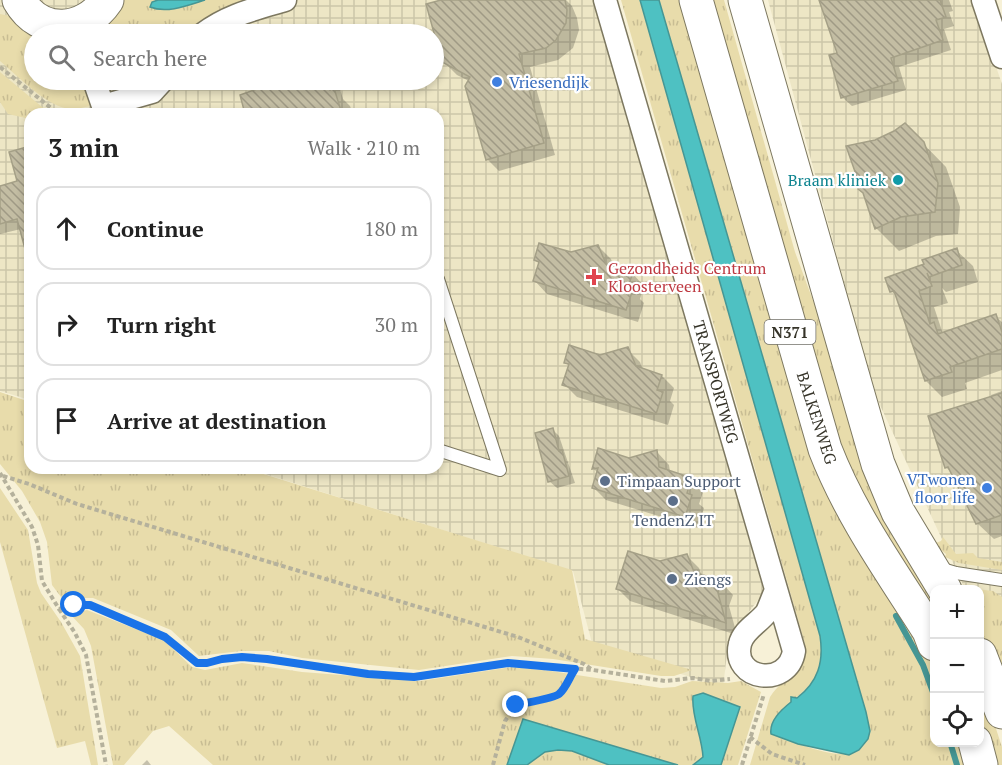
<!DOCTYPE html>
<html lang="en">
<head>
<meta charset="utf-8">
<style>
  body { margin:0; font-family:"PT Serif",serif; background:#f6f6f6; color:#222 }
  .controls { position:absolute; right:18px; bottom:18px; display:grid; overflow:hidden; border-radius:12px; box-shadow:0 3px 9px #0003 }
  .controls button { width:54px; height:54px; display:grid; place-items:center; padding:0; border:0; border-bottom:2px solid #e0e0e0; background:#fff; color:#222; font:30px sans-serif }
  .stop { position:absolute; width:18px; height:18px; margin:-14px; border:4px solid #1a73e8; border-radius:50%; background:#fff }
  .stop.end { background:#1a73e8; border-color:#fff; box-shadow:0 2px 6px #0008 }
  .list { margin:0; padding:0; list-style:none }
  h2 { display:flex; justify-content:space-between; align-items:center; height:78px; margin:0; padding:0 24px; font-size:26px }
  h2 small { font-size:20px; font-weight:400; color:#767676 }
  .list li { display:grid; grid-template-columns:39px 1fr auto; gap:18px; align-items:center; box-sizing:border-box; height:84px; margin:0 12px 12px; padding:0 12px; border:2px solid #e0e0e0; border-radius:18px }
  .list b { display:block; font-size:22px; white-space:nowrap }
  .list em { font-size:20px; font-style:normal; color:#767676 }
  .icon { flex:none; width:33px; height:33px; fill:none; stroke:currentColor; stroke-width:2; stroke-linecap:round; stroke-linejoin:round }
  .map { position:relative; flex:none; width:1002px; height:765px; overflow:hidden }
  .search { position:absolute; background:#fff; box-shadow:0 3px 9px #0003; left:24px; top:24px; width:420px; height:66px; display:flex; align-items:center; gap:15px; box-sizing:border-box; padding:0 21px; border-radius:33px; color:#767676; font-size:22px }
  .panel { position:absolute; background:#fff; box-shadow:0 3px 9px #0003; left:24px; top:108px; width:420px; height:366px; border-radius:18px }
  .map>svg:first-child { display:block }
  .industrial { fill:url(#industrial-grid); fill-rule:evenodd }
  .grass { fill:url(#grass-tufts) }
  .water { fill:#4ec1c2; stroke:#469694; stroke-width:1.5 }
  .shadow { fill:#0003 }
  .lines { fill:none; stroke-linecap:round; stroke-linejoin:round }
  .stream { stroke:#469694; stroke-width:6 }
  .building { fill:url(#building-back-hatch); stroke:#a5a087; stroke-width:1.5 }
  .service-casing { stroke:#7d7860; stroke-width:14 }
  .minor-casing { stroke:#7d7860; stroke-width:25 }
  .primary-casing { stroke:#7d7860; stroke-width:35 }
  .path { stroke:#b5b19c; stroke-width:4; stroke-dasharray:4.5 3; stroke-linecap:butt }
  .service { stroke:#fff; stroke-width:12 }
  .minor { stroke:#fff; stroke-width:22 }
  .primary { stroke:#fff; stroke-width:33 }
  .route { stroke:#1a73e8; stroke-width:8 }
  .shop-dot { fill:#3f7fe0; stroke:#fff; stroke-width:2 }
  .culture-dot { fill:#0f9aa8; stroke:#fff; stroke-width:2 }
  .health-dot { fill:#e0444e; stroke:#fff; stroke-width:2 }
  .service-dot { fill:#5c6f8a; stroke:#fff; stroke-width:2 }
  .labels { text-anchor:middle; dominant-baseline:central; stroke-width:4.5; stroke-linejoin:round; paint-order:stroke }
  .shield { fill:#fff; stroke:#727068; stroke-width:1.5 }
  .shield-label { font-size:15px; font-weight:bold; fill:#353328 }
  .shop-label { font-size:16px; fill:#366cbe; stroke:#fff; text-anchor:start }
  .culture-label { font-size:16px; fill:#0d838f; stroke:#fff; text-anchor:end }
  .health-label { font-size:16px; fill:#be3a42; stroke:#fff; text-anchor:start }
  .street-label { font-size:16px; fill:#353328; stroke:#fff }
  .service-label { font-size:16px; fill:#4e5e75; stroke:#fff; text-anchor:start }
</style>
</head>
<body>
<div class="map">
<svg width="1002" height="765" viewBox="0 0 1002 765">
  <defs>
    <pattern id="industrial-grid" width="8" height="8" patternUnits="userSpaceOnUse" patternTransform="scale(1.5)"><rect width="8" height="8" fill="#ede6c5"/><path d="M0 4h8M4 0v8" fill="none" stroke="#ccc6a9"/></pattern>
    <pattern id="grass-tufts" width="24" height="20" patternUnits="userSpaceOnUse" patternTransform="scale(1.5)"><rect width="24" height="20" fill="#e8dcab"/><path d="M3 7l-1-3M5 7V3M7 7l1-3M15 17l-1-3M17 17v-4M19 17l1-3" fill="none" stroke="#c8bd93"/></pattern>
    <pattern id="building-back-hatch" width="6" height="6" patternUnits="userSpaceOnUse" patternTransform="scale(1.5)"><rect width="6" height="6" fill="#c3bda3"/><path d="M-1 5l2 2M0 0l6 6M5-1l2 2" fill="none" stroke="#9f9a85"/></pattern>
  </defs>
  <rect width="100%" height="100%" fill="#f7f1d7"/>
  <g class="industrial">
    <path d="M0,0H594L764,592L736,629L728,646L723,687L593,647L573,571L246,468H438V114H30V400L0,391ZM34,34H434V80H34Z"/>
    <polygon points="768,0 973,0 1002,84 1002,670 980,590 965,589 873,390"/>
  </g>
  <g class="grass">
    <path d="M119,0H158L150,5L171,8L205,0H246C222,7 205,16 188,34H102L106,23Z"/>
    <path d="M621,0H640L820,636C822,648 823,658 820,669C811,696 768,708 771,734C793,741 840,763 859,750L866,712L659,0H684L806,429L934,663V742L964,743L971,765H750L770,697C786,672 801,684 805,644Z"/>
    <polygon points="707,0 724,0 795,252 831,349 934,594 934,616 875,525 838,446"/>
    <path d="M0,14L15,17L34,34V80H83L90,106C84,107 78,109 71,109C48,108 18,76 0,61Z"/>
    <polygon points="0,72 47,111 54,114 30,114 30,119 8,114 0,102"/>
    <polygon points="0,392 30,402 30,468 244,468 572,570 585,639 692,670 674,676 661,676 553,659 512,656 419,670 302,658 269,651 241,651 199,656 171,630 93,598 74,598 64,601 52,585 47,542 40,522 22,491 0,464"/>
    <polygon points="0,488 28,530 37,583 41,593 61,622 80,656 98,765 91,765 85,741 57,748 0,542"/>
    <polygon points="943,537 956,554 973,553 978,558 1002,562 1002,570 959,563 945,557 946,554 933,544 941,541"/>
    <polygon points="961,587 993,591 1002,597 1002,682 980,632 980,590 959,590"/>
    <path d="M87,610L164,640L192,667L205,670L242,663L302,672L420,681L512,667L551,671L661,688L675,687L692,681L728,683L741,681L761,692L738,765H721L740,707L703,693L693,696C691,716 702,737 703,757L693,765H678L523,719L507,765H213L169,726L153,731L124,765H113L91,646L84,629L70,614Z"/>
    <polygon points="980,680 1002,747 1002,765 995,765 980,711"/>
    <polygon points="558,750 572,751 609,765 527,765 545,752"/>
  </g>
  <g class="water">
    <path d="M158,0H205C189,5 167,14 150,7L152,2Z"/>
    <path d="M640,0H659L866,712L870,731L868,739L859,750L849,755L798,744L771,734C769,721 781,710 791,702V697L797,698C818,682 824,662 820,636Z"/>
    <path d="M703,693L740,707L721,765H693L703,757C702,736 691,716 693,696Z"/>
    <polygon points="523,719 671,763 678,765 609,765 572,751 558,750 545,752 527,765 507,765"/>
  </g>
  <g class="shadow">
    <polygon points="447,0 566,0 572,6 577,18 579,30 573,48 558,60 530,67 555,155 499,171 487,159 469,81 457,75 444,62"/>
    <polygon points="821,0 949,0 953,11 949,12 954,26 944,29 951,50 899,67 906,90 852,106 842,97 839,54"/>
    <polygon points="291,80 331,80 340,89 343,99 350,106 353,114 247,114 274,83"/>
    <polygon points="905,125 946,167 960,207 958,234 936,236 899,251 876,228 875,142"/>
    <polygon points="30,148 21,229 0,234 0,187 19,182"/>
    <polygon points="598,246 611,259 614,268 632,273 644,286 640,299 644,303 638,322 547,294 535,281 540,264 536,259 571,254"/>
    <polygon points="956,250 973,266 978,282 946,292 942,288 948,303 934,307 943,334 995,316 1002,322 1002,370 965,383 967,389 942,397 926,381 897,297 892,291 926,265"/>
    <polygon points="627,349 640,362 643,370 662,376 674,388 670,401 674,405 668,425 577,397 564,384 569,366 565,362 600,357"/>
    <polygon points="1002,391 1002,536 994,539 977,523 953,475 946,467 992,398 991,395"/>
    <polygon points="552,429 559,436 575,483 557,488 549,481"/>
    <polygon points="599,450 629,460 657,452 669,465 670,472 691,479 703,492 699,504 704,508 698,528 606,500 593,487 598,473 594,469"/>
    <polygon points="686,555 699,568 702,576 721,582 733,595 729,606 737,635 630,601 618,589 660,563"/>
    <polygon points="147,760 151,765 142,765"/>
  </g>
  <g class="lines">
    <g class="stream">
      <polyline points="896,616 923,665 934,695"/>
      <polyline points="950,742 957,765"/>
    </g>
  </g>
  <g class="building">
    <polygon points="441,0 565,0 567,10 566,23 556,40 546,48 519,54 544,143 486,160 465,86 470,77 442,62 426,4"/>
    <polygon points="819,0 940,0 946,17 936,20 943,40 891,58 898,81 841,98 829,55 837,53"/>
    <polygon points="282,80 327,80 330,90 334,88 342,114 245,114 240,95"/>
    <polygon points="905,123 924,142 938,183 935,212 901,217 875,229 863,193 858,189 859,183 846,146 875,140 894,131"/>
    <polygon points="30,146 30,248 25,249 17,219 0,224 0,186 17,181 9,152"/>
    <polygon points="539,243 571,252 598,245 606,264 633,272 628,287 633,289 626,310 533,281 539,262 534,260"/>
    <polygon points="957,248 962,265 929,277 927,273 932,286 919,291 930,324 934,322 938,334 996,314 1002,332 1002,349 950,367 952,372 925,381 894,291 890,292 885,278 924,264 922,260"/>
    <polygon points="569,345 600,355 628,347 636,366 662,375 657,390 663,392 656,414 562,385 569,364 564,363"/>
    <polygon points="1002,393 1002,515 976,524 948,467 945,468 928,416"/>
    <polygon points="553,428 559,451 562,450 569,476 548,482 535,433"/>
    <polygon points="598,448 629,458 657,450 659,467 692,478 687,493 692,495 685,517 592,488 598,468 592,469"/>
    <polygon points="628,551 660,561 687,554 694,572 721,581 718,593 726,623 616,589"/>
  </g>
  <g class="lines">
    <defs>
      <g id="service">
        <polyline points="438,279 500,470 438,450"/>
        <polyline points="939,568 956,573 1002,580"/>
      </g>
      <g id="minor">
        <path d="M605,0L794,651C788,689 731,680 740,644C743,630 759,623 767,612C770,605 773,597 776,590"/>
        <polyline points="983,0 1002,57"/>
        <path d="M203,34C228,15 255,9 285,0"/>
        <polyline points="94,80 103,106 152,92 163,80"/>
      </g>
      <g id="primary">
        <path d="M19,0C40,37 85,33 107,0"/>
        <path d="M696,0L825,449C851,516 891,571 929,631L934,644"/>
        <polyline points="745,0 878,464 898,512 945,590"/>
        <polyline points="980,655 1002,712"/>
        <polyline points="975,742 981,765"/>
      </g>
    </defs>
    <use href="#service" class="service-casing"/>
    <use href="#minor" class="minor-casing"/>
    <use href="#primary" class="primary-casing"/>
    <g class="path">
      <polyline points="0,67 56,112 75,114"/>
      <polyline points="0,473 32,527 38,545 42,581 59,609 74,605 90,605 165,637 197,663 207,663 221,659 242,657 368,674 414,677 508,663 593,670 665,681 693,678 711,681 730,679"/>
      <polyline points="3,476 29,484 77,504 518,637 584,664 591,669"/>
      <polyline points="59,609 75,633 86,655 106,765"/>
      <polyline points="750,737 772,754 805,765"/>
      <path d="M493,765L505,721L516,705C524,703 555,698 559,694C565,688 570,676 575,669"/>
      <polyline points="742,765 764,694"/>
    </g>
    <use href="#service" class="service"/>
    <use href="#minor" class="minor"/>
    <use href="#primary" class="primary"/>
  </g>
  <g class="lines">
    <path class="route" d="M74,605H90L165,637L197,663H207L222,659L242,657L267,659L368,674L414,677L508,663L575,669C570,676 566,688 559,694C555,698 524,703 516,705"/>
  </g>
  <g class="shop-dot">
    <circle cx="497" cy="82" r="6"/>
    <circle cx="987" cy="488" r="6"/>
  </g>
  <circle class="culture-dot" cx="898" cy="180" r="6"/>
  <path class="health-dot" d="M591 268h6v6h6v6h-6v6h-6v-6h-6v-6h6z"/>
  <g class="service-dot">
    <circle cx="605" cy="481" r="6"/>
    <circle cx="673" cy="501" r="6"/>
    <circle cx="672" cy="579" r="6"/>
  </g>
  <g class="labels">
    <rect class="shield" x="764.5" y="320" width="51" height="24" rx="4.5"/>
    <g class="shield-label">
      <text x="790" y="332">N371</text>
    </g>
    <g class="shop-label">
      <text x="509" y="82">Vriesendijk</text>
      <text x="975" y="479" text-anchor="end">VTwonen<tspan x="975" dy="18">floor life</tspan></text>
    </g>
    <g class="culture-label">
      <text x="886" y="180">Braam kliniek</text>
    </g>
    <g class="health-label">
      <text x="608" y="268">Gezondheids Centrum<tspan x="608" dy="18">Kloosterveen</tspan></text>
    </g>
    <g class="street-label">
      <text transform="translate(716 382) rotate(74)">TRANSPORTWEG</text>
      <text transform="translate(817 418) rotate(72)">BALKENWEG</text>
    </g>
    <g class="service-label">
      <text x="617" y="481">Timpaan Support</text>
      <text x="673" y="520" text-anchor="middle">TendenZ IT</text>
      <text x="684" y="579">Ziengs</text>
    </g>
  </g>
</svg>
<div class="controls">
<button>+</button>
<button>−</button>
<button><svg class="icon" aria-label="locate" viewBox="0 0 24 24"><circle cx="12" cy="12" r="6"/><path d="M12 2v4M12 18v4M2 12h4M18 12h4"/></svg></button>
</div>
<div class="stop" style="left:74px;top:605px"></div>
<div class="stop end" style="left:516px;top:705px"></div>
<div class="search"><svg class="icon" aria-label="search" viewBox="0 0 24 24"><circle cx="10" cy="10" r="6"/><path d="M15 15l6 6"/></svg>Search here</div>
<section class="panel">
<h2>3 min<small>Walk · 210 m</small></h2>
<ul class="list">
<li><svg class="icon" aria-label="ahead" viewBox="0 0 24 24"><path d="M12 20V5M6 11l6-6 6 6"/></svg><div><b>Continue</b></div><em>180 m</em></li>
<li><svg class="icon" aria-label="right" viewBox="0 0 24 24"><path d="M7 20v-9h11M14 6l5 5-5 5"/></svg><div><b>Turn right</b></div><em>30 m</em></li>
<li><svg class="icon" aria-label="arrive" viewBox="0 0 24 24"><path d="M6 21V4h12l-3 4 3 4H6"/></svg><div><b>Arrive at destination</b></div></li>
</ul>
</section>
</div>
</body>
</html>
